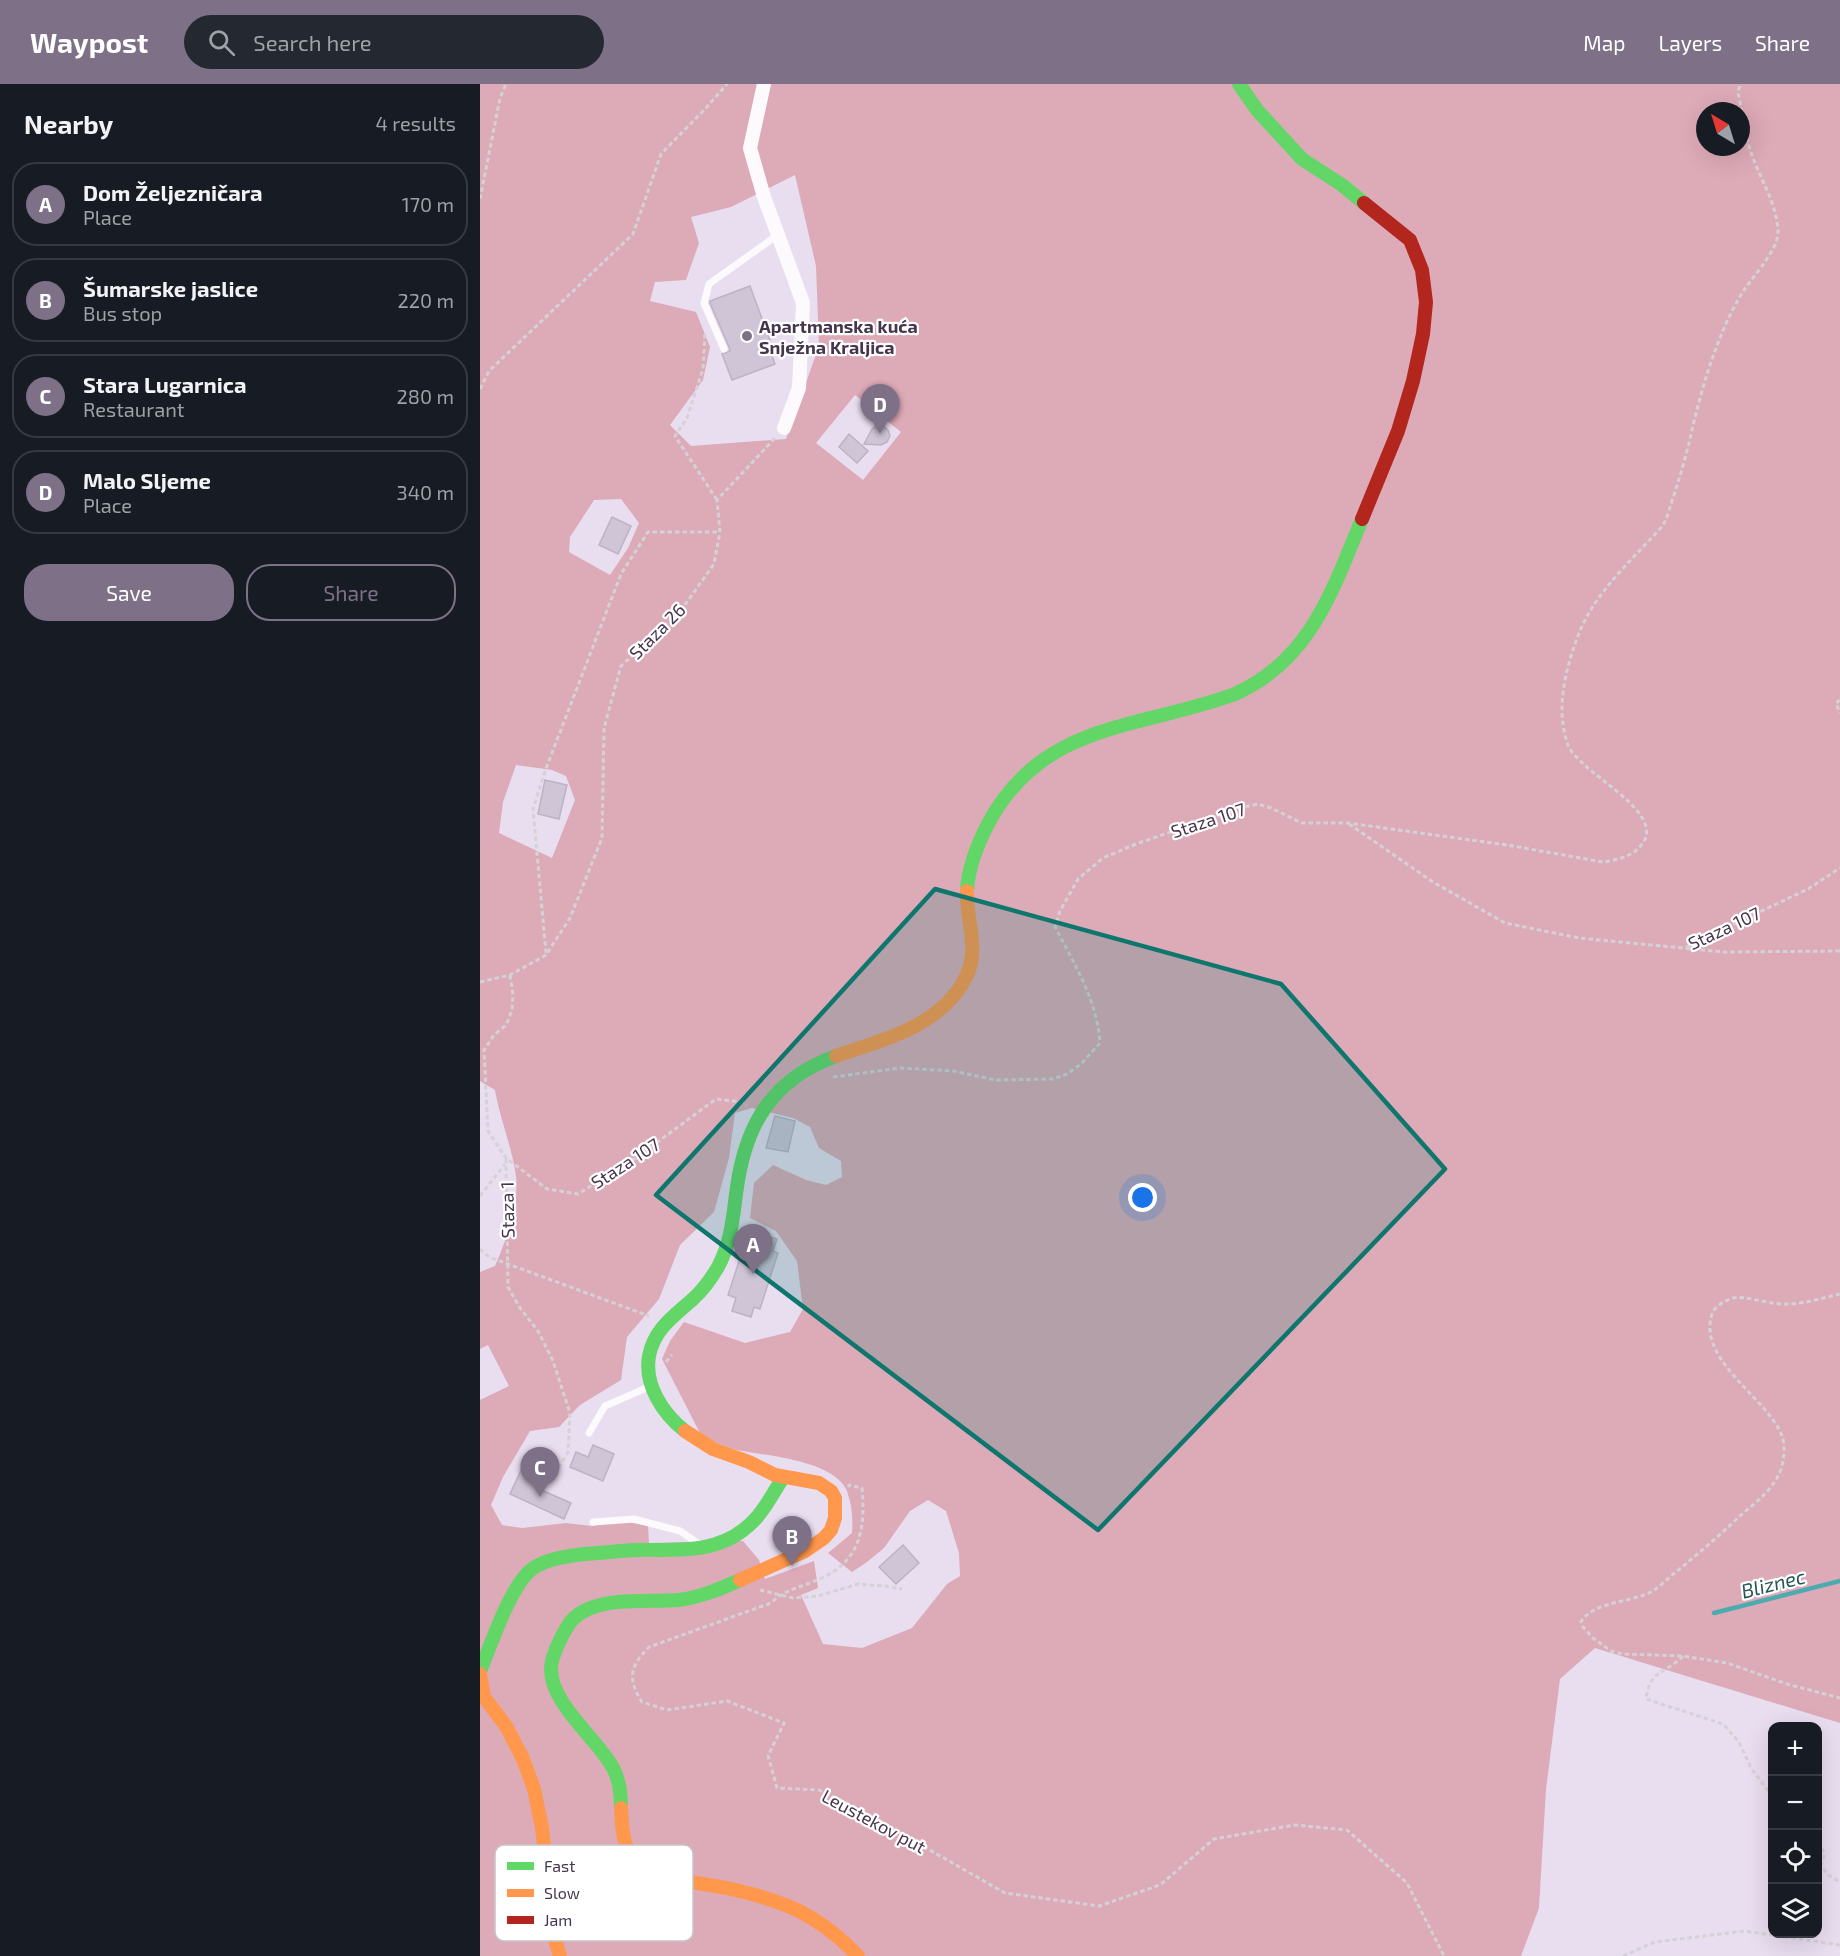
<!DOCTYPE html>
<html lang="en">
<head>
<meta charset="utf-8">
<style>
  body { margin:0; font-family:"Exo 2",sans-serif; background:#242831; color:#f1f3f6 }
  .controls { position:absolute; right:18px; bottom:18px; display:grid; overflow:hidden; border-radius:12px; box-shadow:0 6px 24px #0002 }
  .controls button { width:54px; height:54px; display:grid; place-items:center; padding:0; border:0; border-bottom:2px solid #363941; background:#171b24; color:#f1f3f6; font:30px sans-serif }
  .compass { position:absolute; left:1216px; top:18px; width:54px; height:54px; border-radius:50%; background:#171b24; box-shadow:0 6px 24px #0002; rotate:322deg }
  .you { position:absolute; left:663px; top:1114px; width:21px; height:21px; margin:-15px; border:4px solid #fff; border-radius:50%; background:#1a73e8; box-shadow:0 0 0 9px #1a73e833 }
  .badge { display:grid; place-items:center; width:39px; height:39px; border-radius:50%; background:#7e7086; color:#fff; font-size:20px; font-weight:700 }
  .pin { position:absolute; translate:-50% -50px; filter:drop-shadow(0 2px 3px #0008) }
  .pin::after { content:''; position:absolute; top:32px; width:21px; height:18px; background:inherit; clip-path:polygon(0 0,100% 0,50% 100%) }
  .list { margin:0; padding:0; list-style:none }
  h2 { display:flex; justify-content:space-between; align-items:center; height:78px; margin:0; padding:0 24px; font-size:26px }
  h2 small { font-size:20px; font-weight:400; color:#9ea1a6 }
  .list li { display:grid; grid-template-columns:39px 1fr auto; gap:18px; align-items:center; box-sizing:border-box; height:84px; margin:0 12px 12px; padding:0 12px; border:2px solid #363941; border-radius:24px }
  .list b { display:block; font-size:22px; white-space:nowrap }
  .list p { margin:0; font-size:20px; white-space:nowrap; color:#9ea1a6 }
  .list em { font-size:20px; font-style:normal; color:#9ea1a6 }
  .actions { display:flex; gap:12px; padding:18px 24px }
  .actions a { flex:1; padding:14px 0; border:2px solid #7e7086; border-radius:24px; text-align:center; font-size:21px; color:#7e7086 }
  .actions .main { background:#7e7086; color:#fff }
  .icon { flex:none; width:33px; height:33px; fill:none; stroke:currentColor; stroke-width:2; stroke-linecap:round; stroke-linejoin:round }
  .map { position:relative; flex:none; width:1360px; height:1872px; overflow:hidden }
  header { display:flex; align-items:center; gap:36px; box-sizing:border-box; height:84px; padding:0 30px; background:#7e7086; color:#fff }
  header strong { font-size:28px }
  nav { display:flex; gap:33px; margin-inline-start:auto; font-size:21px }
  .search { width:420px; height:54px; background:#242831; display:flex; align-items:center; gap:15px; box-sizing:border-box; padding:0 21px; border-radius:33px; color:#9ea1a6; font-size:22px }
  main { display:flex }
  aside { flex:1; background:#171b24 }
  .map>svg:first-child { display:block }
  .forest { fill:#ddaab7; fill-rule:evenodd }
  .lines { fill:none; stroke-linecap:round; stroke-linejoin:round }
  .stream { stroke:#4cabaf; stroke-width:4.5 }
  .building { fill:#d0c4d7; stroke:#beb2c5; stroke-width:1.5 }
  .path { stroke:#d5d2d7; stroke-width:3; stroke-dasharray:4.5 3; stroke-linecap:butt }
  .lane { stroke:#fcfafd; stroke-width:7 }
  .street { stroke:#fcfafd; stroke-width:14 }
  .fast { stroke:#63d668; stroke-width:14 }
  .slow { stroke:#ff974d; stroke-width:14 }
  .jam { stroke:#b3261e; stroke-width:14 }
  .marked { fill:#0f766e; fill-opacity:0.2; stroke:#0f766e; stroke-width:4.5; stroke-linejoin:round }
  .poi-dot { fill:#7e7086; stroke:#fff; stroke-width:2 }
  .labels { text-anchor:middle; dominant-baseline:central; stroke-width:4.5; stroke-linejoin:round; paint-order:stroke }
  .poi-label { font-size:18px; font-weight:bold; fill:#45364d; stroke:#fff; text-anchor:start }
  .street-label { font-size:18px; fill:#45364d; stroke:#fff }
  .water-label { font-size:20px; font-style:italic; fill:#265756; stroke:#fff }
  .key { fill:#fff; stroke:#c7c3ca; stroke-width:1.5 }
  .key-label { font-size:16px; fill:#45364d }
</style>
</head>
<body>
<header>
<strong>Waypost</strong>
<div class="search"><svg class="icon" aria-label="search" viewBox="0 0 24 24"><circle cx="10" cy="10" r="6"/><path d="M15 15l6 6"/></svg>Search here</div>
<nav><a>Map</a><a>Layers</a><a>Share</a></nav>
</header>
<main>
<aside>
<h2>Nearby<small>4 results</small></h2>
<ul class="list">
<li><span class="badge">A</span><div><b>Dom Željezničara</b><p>Place</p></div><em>170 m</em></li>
<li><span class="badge">B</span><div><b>Šumarske jaslice</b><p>Bus stop</p></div><em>220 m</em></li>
<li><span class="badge">C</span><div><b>Stara Lugarnica</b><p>Restaurant</p></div><em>280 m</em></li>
<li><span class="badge">D</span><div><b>Malo Sljeme</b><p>Place</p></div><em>340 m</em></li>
</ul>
<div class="actions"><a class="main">Save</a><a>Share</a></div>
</aside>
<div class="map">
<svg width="1360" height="1872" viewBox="0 0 1360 1872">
  <rect width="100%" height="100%" fill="#e9ddf0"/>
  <path class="forest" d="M0,0H1360V1639L1115,1564L1080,1595L1066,1705L1059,1824L1041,1872H0V1316L29,1302L8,1261L0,1265V1188L15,1182C26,1157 39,1119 36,1092C32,1063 20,1035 15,1006L0,997ZM1225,27H1261V63H1225ZM315,91L336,182L339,262L306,355L211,362L190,341L223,296L230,263L216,228L170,217L175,198L206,196L219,159L211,133L251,123ZM375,311L421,348L383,396L336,359ZM141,415L159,439L148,464L130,491L89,468L90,453L114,416ZM36,681L72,686L86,692L95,716L72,774L19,749L23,718ZM272,1024L313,1034L330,1043L339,1064L361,1077L362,1093L346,1101L326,1096L293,1081L274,1099L270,1134L296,1147L317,1177L323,1225L310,1248L265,1259L204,1238L190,1257L182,1275L222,1353C233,1357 245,1363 257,1366C287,1372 353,1376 367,1407C372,1421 373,1435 372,1449L348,1469L372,1488L387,1478L404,1464L430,1427L448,1416L466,1427L479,1469L480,1492L467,1500L432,1544L382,1564L343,1560L321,1511L338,1504L334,1477L285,1495L279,1476L263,1457L169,1459L168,1442L142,1437L112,1442L86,1439L42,1444L22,1441L11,1421L23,1393L50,1347L79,1343L100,1321L141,1296L147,1253L179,1215L200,1161L234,1128L249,1074L255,1029Z"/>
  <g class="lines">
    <polyline class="stream" points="1234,1529 1360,1497"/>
  </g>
  <g class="building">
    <polygon points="270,202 292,262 289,263 295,280 252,296 242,270 250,267 249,263 230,219 230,217"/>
    <polygon points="397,341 403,342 408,346 410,352 407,358 401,361 384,360 392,345"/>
    <polygon points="369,350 388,367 377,379 359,363"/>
    <polygon points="132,433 151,442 138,470 119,461"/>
    <polygon points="65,696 87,701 79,735 58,730"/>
    <polygon points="295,1032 315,1037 308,1068 286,1064"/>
    <polygon points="275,1148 297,1155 293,1167 298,1169 280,1225 274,1223 271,1233 252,1227 256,1214 248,1211 265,1159 271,1161"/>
    <polygon points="113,1361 134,1370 123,1397 90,1383 96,1368 108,1373"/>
    <polygon points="55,1368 72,1376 59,1405 91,1419 84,1435 30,1410 45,1378 49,1380"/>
    <polygon points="423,1461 439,1479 416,1500 399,1483"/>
  </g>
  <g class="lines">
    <g class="path">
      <polyline points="0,115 20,14 26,0"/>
      <polyline points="225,250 223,285 207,334 195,352 237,416"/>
      <polyline points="0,305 9,287 153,150 181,70 226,24 247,0"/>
      <polyline points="1360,616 1356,619 1360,629"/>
      <polyline points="869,740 953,798 1025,839 1099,854 1244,868 1360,867"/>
      <polyline points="1206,863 1328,805 1360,784"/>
      <polyline points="66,869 53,725 65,687 141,490 168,448 240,448"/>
      <polyline points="30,891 33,911 32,925 29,935 25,942 14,951 4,966 8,1047 26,1074 67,1105 98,1110 153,1076 236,1015 262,1018 267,1021"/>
      <polyline points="0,898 30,891 66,871 90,834 122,754 124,644 141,582 202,525 234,480 240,448 237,416 295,354"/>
      <path d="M353,993L420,984L474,987L515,996L573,995L587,990L601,980L620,959C617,916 595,881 575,843L580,827L598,795L623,774L656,760L760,724L778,720L791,724L822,739H868L1027,761L1123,778C1138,776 1154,772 1163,759C1185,726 1099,689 1088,661C1076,628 1084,592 1095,560C1108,520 1134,494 1162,464C1169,456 1177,449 1183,441C1187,435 1189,426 1191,420C1198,399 1204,379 1209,359C1217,324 1226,288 1240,254C1246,238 1255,220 1264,206C1274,191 1298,166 1298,148C1297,117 1277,91 1269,62C1264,45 1262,26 1258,9L1260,0"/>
      <polyline points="26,1075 28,1203 40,1224 58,1247 73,1277 90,1329 88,1368 78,1385"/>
      <polyline points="0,1112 25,1080"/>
      <polyline points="0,1165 9,1173 169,1232"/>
      <path d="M1360,1210C1343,1214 1324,1220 1306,1220C1291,1221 1265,1211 1253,1214C1244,1217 1235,1222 1232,1230C1217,1277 1288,1314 1302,1352C1306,1363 1304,1381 1298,1392C1290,1408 1275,1419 1261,1431C1240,1451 1218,1470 1196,1488C1188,1494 1180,1503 1171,1508C1152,1518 1112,1518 1101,1538L1103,1543L1113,1554L1131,1567L1142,1570L1203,1572L1247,1579L1307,1600L1360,1614"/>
      <polyline points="186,1278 192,1271"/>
      <path d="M368,1403L369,1401L382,1404C386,1449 379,1481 332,1498C318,1504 302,1507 291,1519L169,1563C150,1582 147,1595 162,1618L187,1626L247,1617L304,1639L288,1672L297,1704L339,1706L371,1721L525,1809L619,1822L680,1801L734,1755L815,1741L867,1746L927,1799L964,1872"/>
      <polyline points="280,1506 313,1514 338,1512 378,1500 404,1502 422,1505"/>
      <path d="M1203,1572C1185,1590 1169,1586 1166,1615L1243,1640L1259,1658L1271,1684L1292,1712"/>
      <polyline points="1338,1758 1345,1770 1341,1781 1348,1791 1360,1798"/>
      <polyline points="1143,1872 1175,1858 1265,1847 1360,1861"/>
    </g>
    <g class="lane">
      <polyline points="244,265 224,219 229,200 299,150"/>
      <polyline points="109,1349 125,1322 171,1302"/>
      <polyline points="113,1438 154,1435 200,1447 219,1460"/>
    </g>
    <polyline class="street" points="284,0 270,64 284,113 323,219 319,304 304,344"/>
    <g class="fast">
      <polyline points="759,0 777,26 822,75 862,101 884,119"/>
      <path d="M487,807C488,783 498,759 509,738C564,637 660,645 755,610C831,576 853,505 882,435"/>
      <path d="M205,1347C183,1330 164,1301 169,1272C174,1245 194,1232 213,1215C223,1206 231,1195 238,1183C252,1157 253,1131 257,1103C266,1039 293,995 356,972"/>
      <path d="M0,1587C11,1561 30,1502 52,1485C65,1475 88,1472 104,1470C121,1469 138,1467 155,1466C194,1465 236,1471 268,1442C283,1430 292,1410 303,1394"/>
      <path d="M141,1724C141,1710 140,1696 133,1684C117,1654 70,1620 71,1584C71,1574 77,1563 81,1554C85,1547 88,1540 93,1535C116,1511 168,1519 199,1516C221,1513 240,1505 260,1496"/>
    </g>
    <g class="slow">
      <path d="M356,972C399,957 447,946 476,909C485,897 491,886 492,871C494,850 486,829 487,807"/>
      <polyline points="205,1347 233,1365 269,1378 295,1391 339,1399 351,1407 355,1414 355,1434 351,1446 344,1454 325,1467 260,1496"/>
      <polyline points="0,1590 4,1613 26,1642 43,1675 54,1705 62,1744 74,1852 80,1872"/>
      <path d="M141,1724C142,1742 142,1762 155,1776C175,1796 223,1799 251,1805C305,1817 339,1831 378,1872"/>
    </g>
    <polyline class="jam" points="882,435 918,347 933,297 943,250 946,218 942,186 930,156 884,119"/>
  </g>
  <path class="marked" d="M455,805L801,900L965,1085L618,1446L176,1111Z"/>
  <circle class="poi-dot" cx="267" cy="252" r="6"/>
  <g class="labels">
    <g class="poi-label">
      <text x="279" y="242">Apartmanska kuća<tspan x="279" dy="21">Snježna Kraljica</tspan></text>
    </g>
    <g class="street-label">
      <text transform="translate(177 547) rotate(-45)">Staza 26</text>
      <text transform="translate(728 736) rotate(-18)">Staza 107</text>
      <text transform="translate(1244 844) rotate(-25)">Staza 107</text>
      <text transform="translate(145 1079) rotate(-33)">Staza 107</text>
      <text transform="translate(27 1126) rotate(-91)">Staza 1</text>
      <text transform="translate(394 1737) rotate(28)">Leustekov put</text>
    </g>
    <g class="water-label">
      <text transform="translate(1293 1499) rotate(-14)">Bliznec</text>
    </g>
  </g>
  <rect x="15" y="1761" width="198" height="96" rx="9" class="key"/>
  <rect x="27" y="1778" width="27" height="8" fill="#63d668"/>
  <rect x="27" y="1805" width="27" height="8" fill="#ff974d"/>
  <rect x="27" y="1832" width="27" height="8" fill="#b3261e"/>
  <g class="key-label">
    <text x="64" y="1788">Fast</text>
    <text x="64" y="1815">Slow</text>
    <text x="64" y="1842">Jam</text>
  </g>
</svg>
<div class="controls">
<button>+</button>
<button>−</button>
<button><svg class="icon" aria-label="locate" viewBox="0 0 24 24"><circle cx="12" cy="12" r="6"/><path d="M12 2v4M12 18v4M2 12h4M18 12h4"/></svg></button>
<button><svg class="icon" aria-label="layers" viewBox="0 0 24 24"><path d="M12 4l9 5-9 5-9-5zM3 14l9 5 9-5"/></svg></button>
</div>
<svg class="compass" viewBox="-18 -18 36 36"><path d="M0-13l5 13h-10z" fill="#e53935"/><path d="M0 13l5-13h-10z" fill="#9ea1a6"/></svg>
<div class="you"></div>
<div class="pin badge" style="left:273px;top:1190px">A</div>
<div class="pin badge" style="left:312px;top:1482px">B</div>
<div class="pin badge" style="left:60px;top:1413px">C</div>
<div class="pin badge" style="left:400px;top:350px">D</div>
</div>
</main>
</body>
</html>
